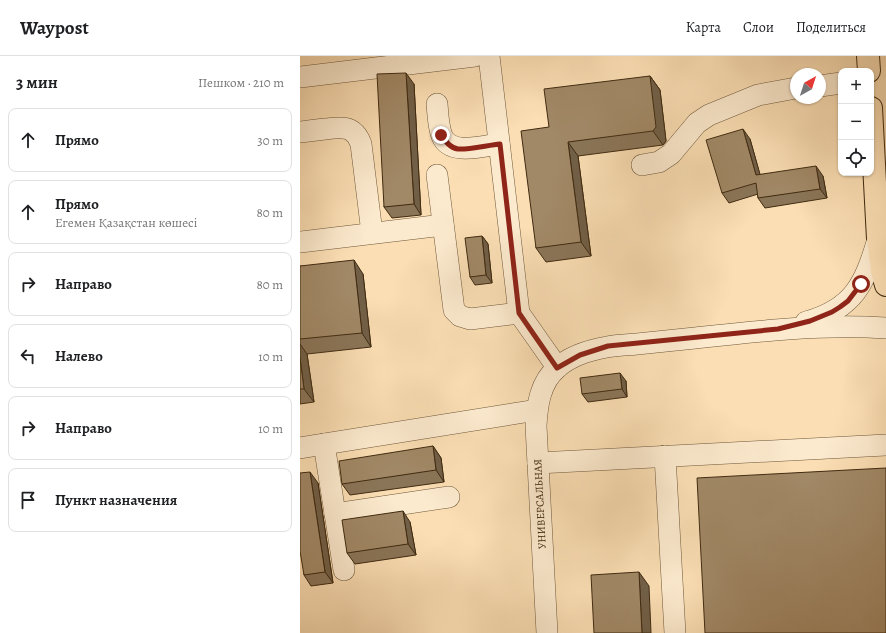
<!DOCTYPE html>
<html lang="ru">
<head>
<meta charset="utf-8">
<style>
  body { margin:0; font-family:Alegreya,serif; background:#f2f2f2; color:#202124 }
  .controls { position:absolute; right:12px; top:12px; display:grid; overflow:hidden; border-radius:8px; box-shadow:0 1px 3px #0004 }
  .controls button { width:36px; height:36px; display:grid; place-items:center; padding:0; border:0; border-bottom:1px solid #e0e0e0; background:#fff; color:#202124; font:20px sans-serif }
  .compass { position:absolute; left:490px; top:12px; width:36px; height:36px; border-radius:50%; background:#fff; box-shadow:0 1px 3px #0004; rotate:39deg }
  .stop { position:absolute; width:12px; height:12px; margin:-9px; border:3px solid #8f2418; border-radius:50%; background:#fff }
  .stop.end { background:#8f2418; border-color:#fff; box-shadow:0 1px 4px #0008 }
  .list { margin:0; padding:0; list-style:none }
  h2 { display:flex; justify-content:space-between; align-items:center; height:52px; margin:0; padding:0 16px; font-size:17px }
  h2 small { font-size:13px; font-weight:400; color:#757577 }
  .list li { display:grid; grid-template-columns:26px 1fr auto; gap:12px; align-items:center; box-sizing:border-box; height:64px; margin:0 8px 8px; padding:0 8px; border:1px solid #e0e0e0; border-radius:8px }
  .list b { display:block; font-size:15px; white-space:nowrap }
  .list p { margin:0; font-size:13px; white-space:nowrap; color:#757577 }
  .list em { font-size:13px; font-style:normal; color:#757577 }
  .icon { flex:none; width:22px; height:22px; fill:none; stroke:currentColor; stroke-width:2; stroke-linecap:round; stroke-linejoin:round }
  .map { position:relative; flex:none; width:586px; height:577px; overflow:hidden }
  header { display:flex; align-items:center; gap:24px; box-sizing:border-box; height:56px; padding:0 20px; background:#fff; border-bottom:1px solid #e0e0e0 }
  header strong { font-size:19px }
  nav { display:flex; gap:22px; margin-inline-start:auto; font-size:14px }
  main { display:flex }
  aside { flex:1; background:#fff }
  .map>svg:first-child { display:block }
  .lines { fill:none; stroke-linecap:round; stroke-linejoin:round }
  .minor-casing { stroke:#6f583a; stroke-width:22 }
  .major-casing { stroke:#402b11; stroke-width:24 }
  .minor { stroke:#fceace; stroke-width:21 }
  .major { stroke:#fbdeb4; stroke-width:22 }
  .wall { fill:#8a7558; stroke:#402b11 }
  .shaded-wall { fill:#715f47; stroke:#402b11 }
  .building { fill:#a18866; stroke:#402b11 }
  .route { stroke:#8f2418; stroke-width:5 }
  .labels { text-anchor:middle; dominant-baseline:central; stroke-width:4; stroke-linejoin:round; paint-order:stroke }
  .street-label { font-size:11px; fill:#402b11; stroke:#fceace }
</style>
</head>
<body>
<header>
<strong>Waypost</strong>
<nav><a>Карта</a><a>Слои</a><a>Поделиться</a></nav>
</header>
<main>
<aside>
<h2>3 мин<small>Пешком · 210 m</small></h2>
<ul class="list">
<li><svg class="icon" aria-label="ahead" viewBox="0 0 24 24"><path d="M12 20V5M6 11l6-6 6 6"/></svg><div><b>Прямо</b></div><em>30 m</em></li>
<li><svg class="icon" aria-label="ahead" viewBox="0 0 24 24"><path d="M12 20V5M6 11l6-6 6 6"/></svg><div><b>Прямо</b><p>Егемен Қазақстан көшесі</p></div><em>80 m</em></li>
<li><svg class="icon" aria-label="right" viewBox="0 0 24 24"><path d="M7 20v-9h11M14 6l5 5-5 5"/></svg><div><b>Направо</b></div><em>80 m</em></li>
<li><svg class="icon" aria-label="left" viewBox="0 0 24 24"><path d="M17 20v-9H6M10 6l-5 5 5 5"/></svg><div><b>Налево</b></div><em>10 m</em></li>
<li><svg class="icon" aria-label="right" viewBox="0 0 24 24"><path d="M7 20v-9h11M14 6l5 5-5 5"/></svg><div><b>Направо</b></div><em>10 m</em></li>
<li><svg class="icon" aria-label="arrive" viewBox="0 0 24 24"><path d="M6 21V4h12l-3 4 3 4H6"/></svg><div><b>Пункт назначения</b></div></li>
</ul>
</aside>
<div class="map">
<svg width="586" height="577" viewBox="0 0 586 577">
  <rect width="100%" height="100%" fill="#fbdeb4"/>
  <filter id="stains"><feTurbulence type="fractalNoise" baseFrequency=".005" numOctaves="4"/><feColorMatrix values="0 0 0 0 .2 0 0 0 0 .09 0 0 0 0 .02 0 0 0 .5 -.17"/></filter>
  <radialGradient id="worn" r=".72"><stop offset=".6" stop-color="#630" stop-opacity="0"/><stop offset="1" stop-color="#630" stop-opacity=".3"/></radialGradient>
  <g class="lines">
    <defs>
      <g id="minor">
        <polyline points="189,0 219,257 257,311"/>
        <polyline points="0,21 175,0"/>
        <polyline points="520,30 541,27"/>
        <path d="M137,48C138,58 138,70 142,80C150,100 183,90 199,88"/>
        <path d="M0,76C8,75 17,74 25,73C42,71 54,69 61,88L72,177"/>
        <polyline points="342,109 359,106 371,98 397,67 409,59 458,39 496,32"/>
        <polyline points="137,119 154,254 160,260 170,263 219,257"/>
        <polyline points="0,186 143,169"/>
        <path d="M506,266C554,253 565,227 578,183"/>
        <polyline points="24,388 44,514"/>
        <polyline points="0,392 237,354"/>
        <polyline points="365,400 375,577"/>
        <polyline points="238,407 586,389"/>
        <polyline points="35,458 149,441"/>
        <path d="M247,577L236,370C237,350 240,326 257,312C270,300 290,294 307,291C317,289 327,289 337,288C356,286 376,284 395,282C459,275 522,268 586,272"/>
      </g>
      <g id="major">
        <polyline points="568,0 569,15"/>
        <polyline points="571,52 578,183 582,215 586,229"/>
      </g>
    </defs>
    <use href="#minor" class="minor-casing"/>
    <use href="#major" class="major-casing"/>
    <use href="#minor" class="minor"/>
    <use href="#major" class="major"/>
  </g>
  <g class="wall">
    <polygon points="350,20 360,34 366,85 363,89 278,100 291,200 246,206 236,192 249,71"/>
    <polygon points="114,28 121,159 92,162 84,151"/>
    <polygon points="450,83 460,119 523,120 527,142 465,152 458,142 458,138 429,147 422,137"/>
    <polygon points="182,180 188,188 192,227 175,229 170,221"/>
    <polygon points="0,210 63,218 71,291 7,298 14,346 0,348"/>
    <polygon points="326,325 327,341 288,346 282,338"/>
    <polygon points="133,390 141,402 144,426 50,439 42,428"/>
    <polygon points="18,427 33,527 11,530 4,519"/>
    <polygon points="110,466 116,499 55,508 47,497"/>
  </g>
  <g class="shaded-wall">
    <polygon points="106,17 114,28 121,159 114,148"/>
    <polygon points="350,20 360,34 366,85 363,89 353,75"/>
    <polygon points="443,73 450,83 463,129 456,119"/>
    <polygon points="268,86 278,100 291,200 281,186"/>
    <polygon points="516,110 523,120 527,142 520,133"/>
    <polygon points="182,180 188,188 192,227 186,219"/>
    <polygon points="54,204 63,218 71,291 62,277"/>
    <polygon points="0,288 7,298 14,346 4,333 0,302"/>
    <polygon points="320,317 326,325 327,341 322,333"/>
    <polygon points="133,390 141,402 144,426 136,414"/>
    <polygon points="10,416 18,427 33,527 25,516"/>
    <polygon points="103,455 110,466 116,499 108,488"/>
    <polygon points="339,516 349,530 351,577 342,577"/>
  </g>
  <g class="building">
    <polygon points="106,17 114,148 84,151 77,18"/>
    <polygon points="350,20 356,71 353,75 268,86 281,186 236,192 221,75 249,71 244,33"/>
    <polygon points="443,73 456,119 516,110 520,133 458,142 456,127 422,137 406,84"/>
    <polygon points="182,180 186,219 170,221 165,182"/>
    <polygon points="54,204 62,277 0,283 0,210"/>
    <polygon points="0,302 4,333 0,333"/>
    <polygon points="320,317 322,333 282,338 280,322"/>
    <polygon points="133,390 136,414 42,428 39,405"/>
    <polygon points="586,412 586,577 405,577 397,422"/>
    <polygon points="10,416 25,516 4,519 0,495 0,417"/>
    <polygon points="103,455 108,488 47,497 42,464"/>
    <polygon points="339,516 342,577 294,577 291,519"/>
  </g>
  <g class="lines">
    <path class="route" d="M141,79C145,85 150,92 158,93C167,94 189,89 200,88L219,257L257,312L280,299L308,290L478,273L510,265L532,256L540,251L548,245L561,228"/>
  </g>
  <g class="labels">
    <g class="street-label">
      <text transform="translate(240 448) rotate(-93)">УНИВЕРСАЛЬНАЯ</text>
    </g>
  </g>
  <rect width="100%" height="100%" filter="url(#stains)"/>
  <rect width="100%" height="100%" fill="url(#worn)"/>
</svg>
<div class="controls">
<button>+</button>
<button>−</button>
<button><svg class="icon" aria-label="locate" viewBox="0 0 24 24"><circle cx="12" cy="12" r="6"/><path d="M12 2v4M12 18v4M2 12h4M18 12h4"/></svg></button>
</div>
<svg class="compass" viewBox="-18 -18 36 36"><path d="M0-13l5 13h-10z" fill="#e53935"/><path d="M0 13l5-13h-10z" fill="#757577"/></svg>
<div class="stop" style="left:561px;top:228px"></div>
<div class="stop end" style="left:141px;top:79px"></div>
</div>
</main>
</body>
</html>
